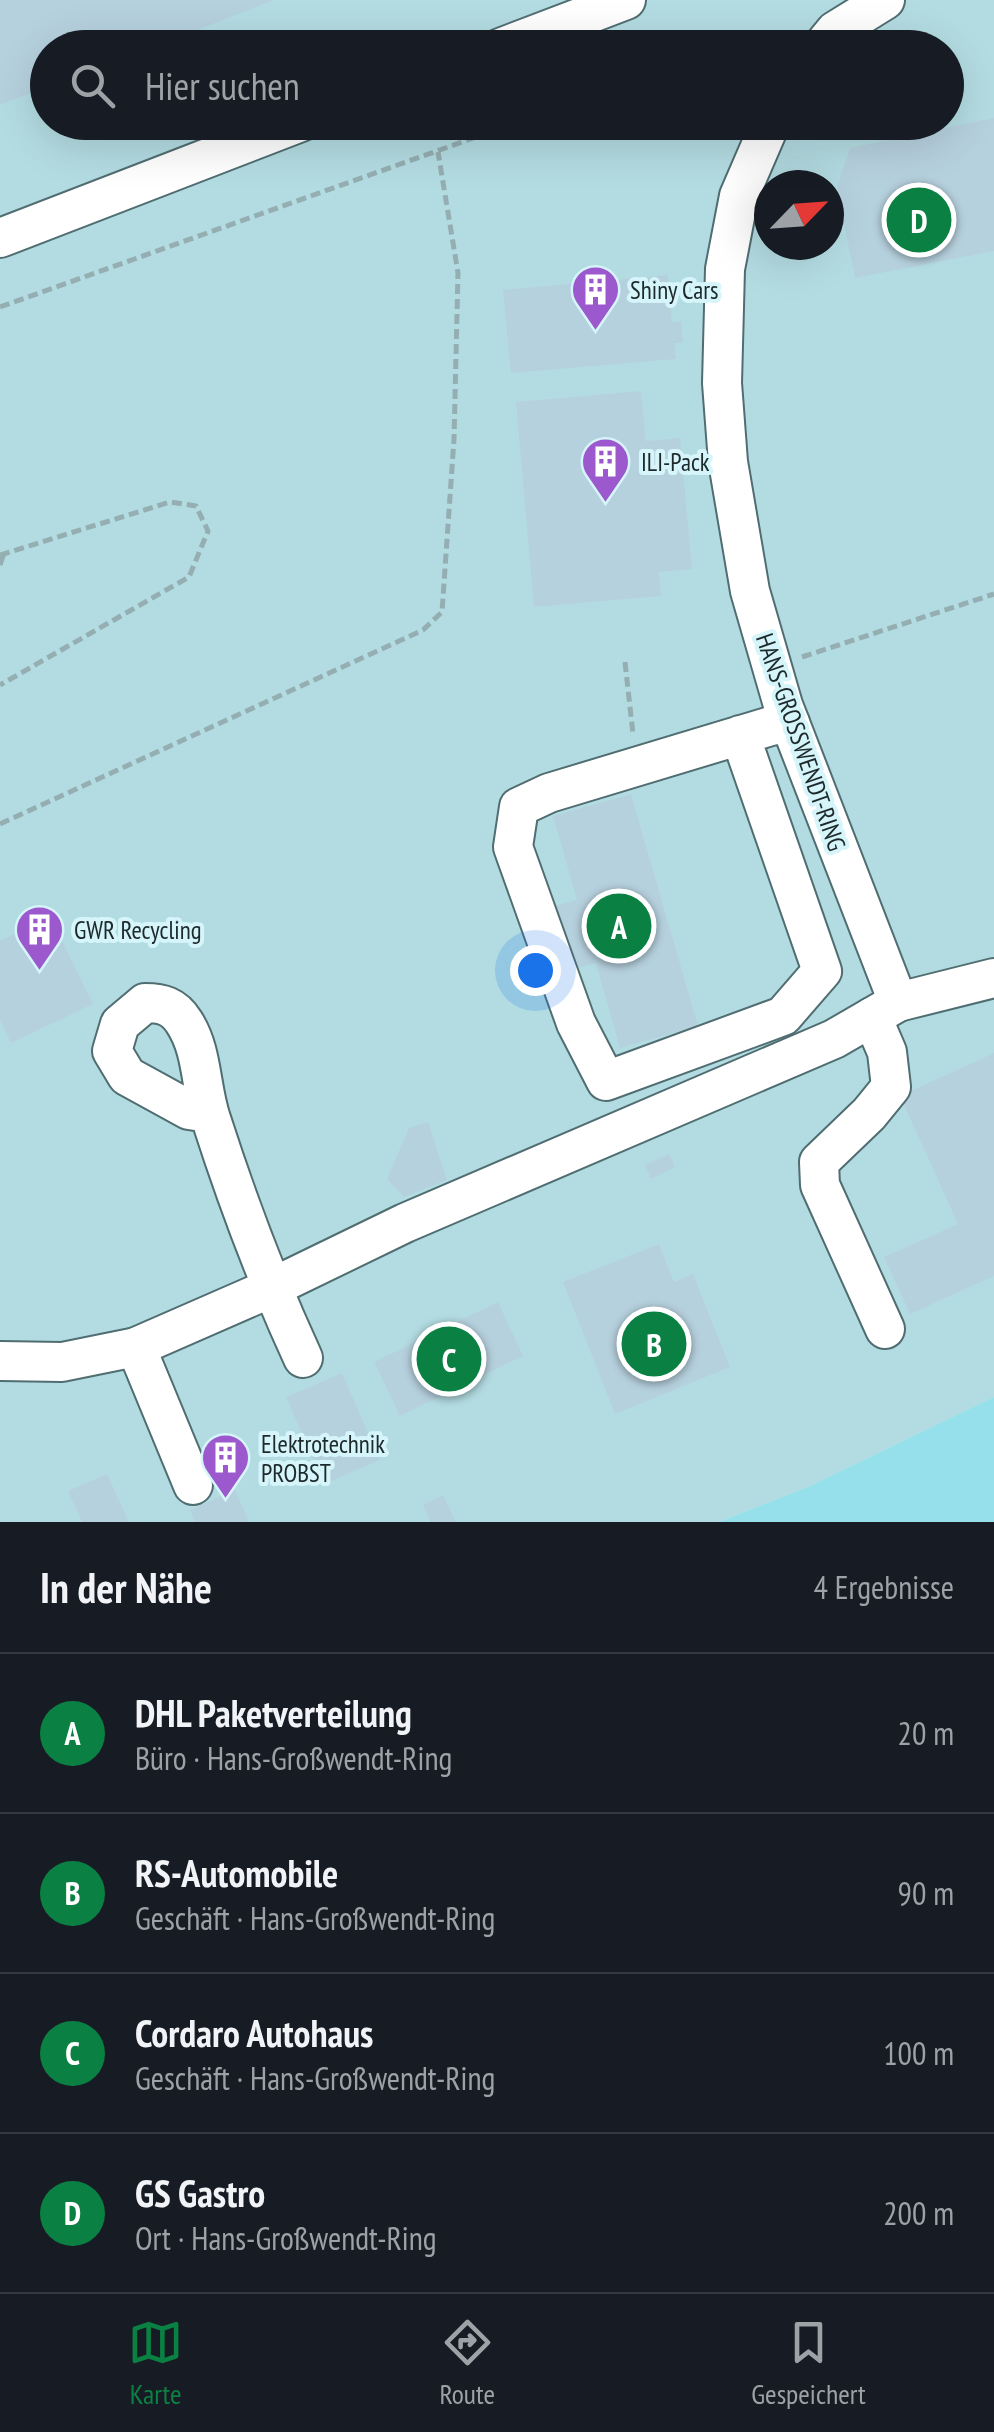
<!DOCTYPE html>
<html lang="de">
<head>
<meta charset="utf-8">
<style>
  body { margin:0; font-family:"PT Sans Narrow",sans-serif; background:#242831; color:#f1f3f6 }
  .compass { position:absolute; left:754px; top:170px; width:90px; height:90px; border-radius:50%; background:#171b24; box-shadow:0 10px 40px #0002; rotate:65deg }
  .you { position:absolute; left:535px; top:970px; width:35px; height:35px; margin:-25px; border:8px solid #fff; border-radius:50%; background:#1a73e8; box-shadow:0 0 0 15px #1a73e833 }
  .badge { display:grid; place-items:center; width:65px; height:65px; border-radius:50%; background:#0b8043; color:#fff; font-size:32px; font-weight:700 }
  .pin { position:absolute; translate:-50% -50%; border:5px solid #fff; box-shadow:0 2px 10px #0006 }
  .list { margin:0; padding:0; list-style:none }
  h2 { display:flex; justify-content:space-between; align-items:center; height:130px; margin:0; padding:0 40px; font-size:42px }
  h2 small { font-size:32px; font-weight:400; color:#9ea1a6 }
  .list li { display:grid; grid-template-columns:65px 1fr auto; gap:30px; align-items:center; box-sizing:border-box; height:160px; padding:0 40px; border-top:2px solid #363941 }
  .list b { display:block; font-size:38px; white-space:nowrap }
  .list p { margin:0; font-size:32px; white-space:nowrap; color:#9ea1a6 }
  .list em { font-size:32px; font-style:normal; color:#9ea1a6 }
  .icon { flex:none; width:55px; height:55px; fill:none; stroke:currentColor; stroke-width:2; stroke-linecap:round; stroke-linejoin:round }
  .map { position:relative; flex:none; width:994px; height:1522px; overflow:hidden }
  .search { position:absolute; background:#171b24; box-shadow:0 10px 40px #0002; left:30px; right:30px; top:30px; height:110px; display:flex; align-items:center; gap:25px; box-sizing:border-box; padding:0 35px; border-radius:55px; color:#9ea1a6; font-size:38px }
  .sheet { height:770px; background:#171b24 }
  nav { display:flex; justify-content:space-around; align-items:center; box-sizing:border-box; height:140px; border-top:2px solid #363941; background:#171b24; font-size:28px; color:#9ea1a6 }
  nav a { display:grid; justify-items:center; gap:5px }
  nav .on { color:#0b8043 }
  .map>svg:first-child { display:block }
  .built { fill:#b3dce2; fill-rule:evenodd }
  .green { fill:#95e0ea }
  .building { fill:#b6d1de }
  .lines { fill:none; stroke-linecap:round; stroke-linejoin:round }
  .minor-casing { stroke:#506d71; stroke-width:42 }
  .path { stroke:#94aeb1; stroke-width:5; stroke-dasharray:10 5; stroke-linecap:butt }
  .minor { stroke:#fff; stroke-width:38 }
  .labels { text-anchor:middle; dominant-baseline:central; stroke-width:8; stroke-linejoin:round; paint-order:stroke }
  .poi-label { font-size:25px; fill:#1d292b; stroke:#d5f5fa; text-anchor:start }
  .street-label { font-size:25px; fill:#1d292b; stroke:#d5f5fa }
</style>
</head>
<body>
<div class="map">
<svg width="994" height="1522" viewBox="0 0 994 1522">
  <rect width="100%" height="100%" fill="#c8e8ec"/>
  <path class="built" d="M0,0H994V1397L808,1487L719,1522H0ZM48,48H946V122H48ZM769,185H829V245H769Z"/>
  <polygon class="green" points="994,1397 994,1522 719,1522 808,1487"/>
  <g class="building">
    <polygon points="0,0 274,0 150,48 48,48 48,86 0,105"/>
    <polygon points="994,118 994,251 855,278 837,188 850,148"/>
    <polygon points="668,275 672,322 681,321 683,343 674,343 676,359 511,373 503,290"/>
    <polygon points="641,391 646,441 680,438 692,569 659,572 661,596 534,607 516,402"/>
    <polygon points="631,794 698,1026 620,1048 596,963 568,970 551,907 577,900 553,816"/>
    <polygon points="50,916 93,1004 11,1043 0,1020 0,941"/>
    <polygon points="994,1053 994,1276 910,1314 884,1257 958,1224 900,1096"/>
    <polygon points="428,1122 447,1180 404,1197 387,1179 409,1128"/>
    <polygon points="669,1154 675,1167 651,1179 645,1165"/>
    <polygon points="659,1244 674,1282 693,1274 730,1367 615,1414 563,1282"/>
    <polygon points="498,1302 523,1356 400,1416 374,1362"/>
    <polygon points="342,1373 380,1460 324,1484 286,1397"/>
    <polygon points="107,1474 129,1522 82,1522 68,1491"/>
    <polygon points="235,1490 249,1522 195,1522 190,1510"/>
    <polygon points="443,1495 456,1522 431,1522 423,1505"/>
  </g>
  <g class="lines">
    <defs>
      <g id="minor">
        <polyline points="500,48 626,0"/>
        <polyline points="821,48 835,31 885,0"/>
        <polyline points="0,238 301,122"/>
        <polyline points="740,735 822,971 783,1016 606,1081 576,1023 513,847 519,807 549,793 771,726 790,723"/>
        <polyline points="898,1002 994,978"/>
        <polyline points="872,1017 887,1052 891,1087 869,1114 819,1162 820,1185 885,1329"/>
        <path d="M209,1113L189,1110L127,1076L112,1051L120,1024L145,1003C162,1003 174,1006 184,1022C203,1051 200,1086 211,1119C237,1200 267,1280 303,1358"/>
        <polyline points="136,1347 193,1485"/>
        <polyline points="0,1361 62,1362 136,1347 271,1288 405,1223 834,1039 898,1002 783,705 750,591 728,462 722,383 725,269 739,196 771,122"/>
      </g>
    </defs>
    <use href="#minor" class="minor-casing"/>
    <g class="path">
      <polyline points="0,307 518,122"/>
      <polyline points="0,555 170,502 196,506 208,531 189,577 0,685"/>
      <polyline points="0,565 4,553"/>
      <polyline points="802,657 994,594"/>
      <polyline points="625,662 633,734"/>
      <polyline points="0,824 423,630 442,612 454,439 458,273 438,152"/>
    </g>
    <use href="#minor" class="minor"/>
  </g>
  <defs>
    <symbol id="building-pin" viewBox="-11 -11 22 30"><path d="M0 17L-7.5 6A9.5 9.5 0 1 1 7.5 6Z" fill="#9c58cd" stroke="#d5f5fa"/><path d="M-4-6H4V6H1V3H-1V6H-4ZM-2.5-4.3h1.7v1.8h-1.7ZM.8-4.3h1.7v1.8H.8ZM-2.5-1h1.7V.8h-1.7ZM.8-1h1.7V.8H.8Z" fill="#fff"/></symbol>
  </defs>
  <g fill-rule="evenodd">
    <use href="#building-pin" x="568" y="262" width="55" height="75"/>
    <use href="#building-pin" x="578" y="434" width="55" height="75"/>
    <use href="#building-pin" x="12" y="902" width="55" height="75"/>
    <use href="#building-pin" x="198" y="1430" width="55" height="75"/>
  </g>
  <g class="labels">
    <g class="poi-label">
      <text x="630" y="290">Shiny Cars</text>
      <text x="641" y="462">ILI-Pack</text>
      <text x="74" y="930">GWR Recycling</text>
      <text x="261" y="1444">Elektrotechnik<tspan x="261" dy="29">PROBST</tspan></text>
    </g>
    <g class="street-label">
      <text transform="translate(801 742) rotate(71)">HANS-GROSSWENDT-RING</text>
    </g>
  </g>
</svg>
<svg class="compass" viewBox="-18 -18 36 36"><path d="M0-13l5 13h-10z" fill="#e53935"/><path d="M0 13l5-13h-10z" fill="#9ea1a6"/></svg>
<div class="you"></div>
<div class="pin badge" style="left:619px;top:926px">A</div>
<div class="pin badge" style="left:654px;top:1344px">B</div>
<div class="pin badge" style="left:449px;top:1359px">C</div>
<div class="pin badge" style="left:919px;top:220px">D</div>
<div class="search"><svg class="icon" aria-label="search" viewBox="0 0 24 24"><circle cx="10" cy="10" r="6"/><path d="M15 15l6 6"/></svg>Hier suchen</div>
</div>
<section class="sheet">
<h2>In der Nähe<small>4 Ergebnisse</small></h2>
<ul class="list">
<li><span class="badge">A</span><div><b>DHL Paketverteilung</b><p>Büro · Hans-Großwendt-Ring</p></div><em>20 m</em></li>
<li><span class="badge">B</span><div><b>RS-Automobile</b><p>Geschäft · Hans-Großwendt-Ring</p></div><em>90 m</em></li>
<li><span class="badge">C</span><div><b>Cordaro Autohaus</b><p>Geschäft · Hans-Großwendt-Ring</p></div><em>100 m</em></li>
<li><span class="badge">D</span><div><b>GS Gastro</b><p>Ort · Hans-Großwendt-Ring</p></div><em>200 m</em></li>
</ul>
</section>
<nav>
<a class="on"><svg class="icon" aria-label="map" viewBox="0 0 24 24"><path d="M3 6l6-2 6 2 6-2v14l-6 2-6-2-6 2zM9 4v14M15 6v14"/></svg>Karte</a>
<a><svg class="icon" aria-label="directions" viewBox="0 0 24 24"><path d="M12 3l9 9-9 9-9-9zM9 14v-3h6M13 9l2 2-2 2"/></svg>Route</a>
<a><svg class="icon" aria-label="saved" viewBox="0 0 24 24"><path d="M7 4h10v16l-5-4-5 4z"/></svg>Gespeichert</a>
</nav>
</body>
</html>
